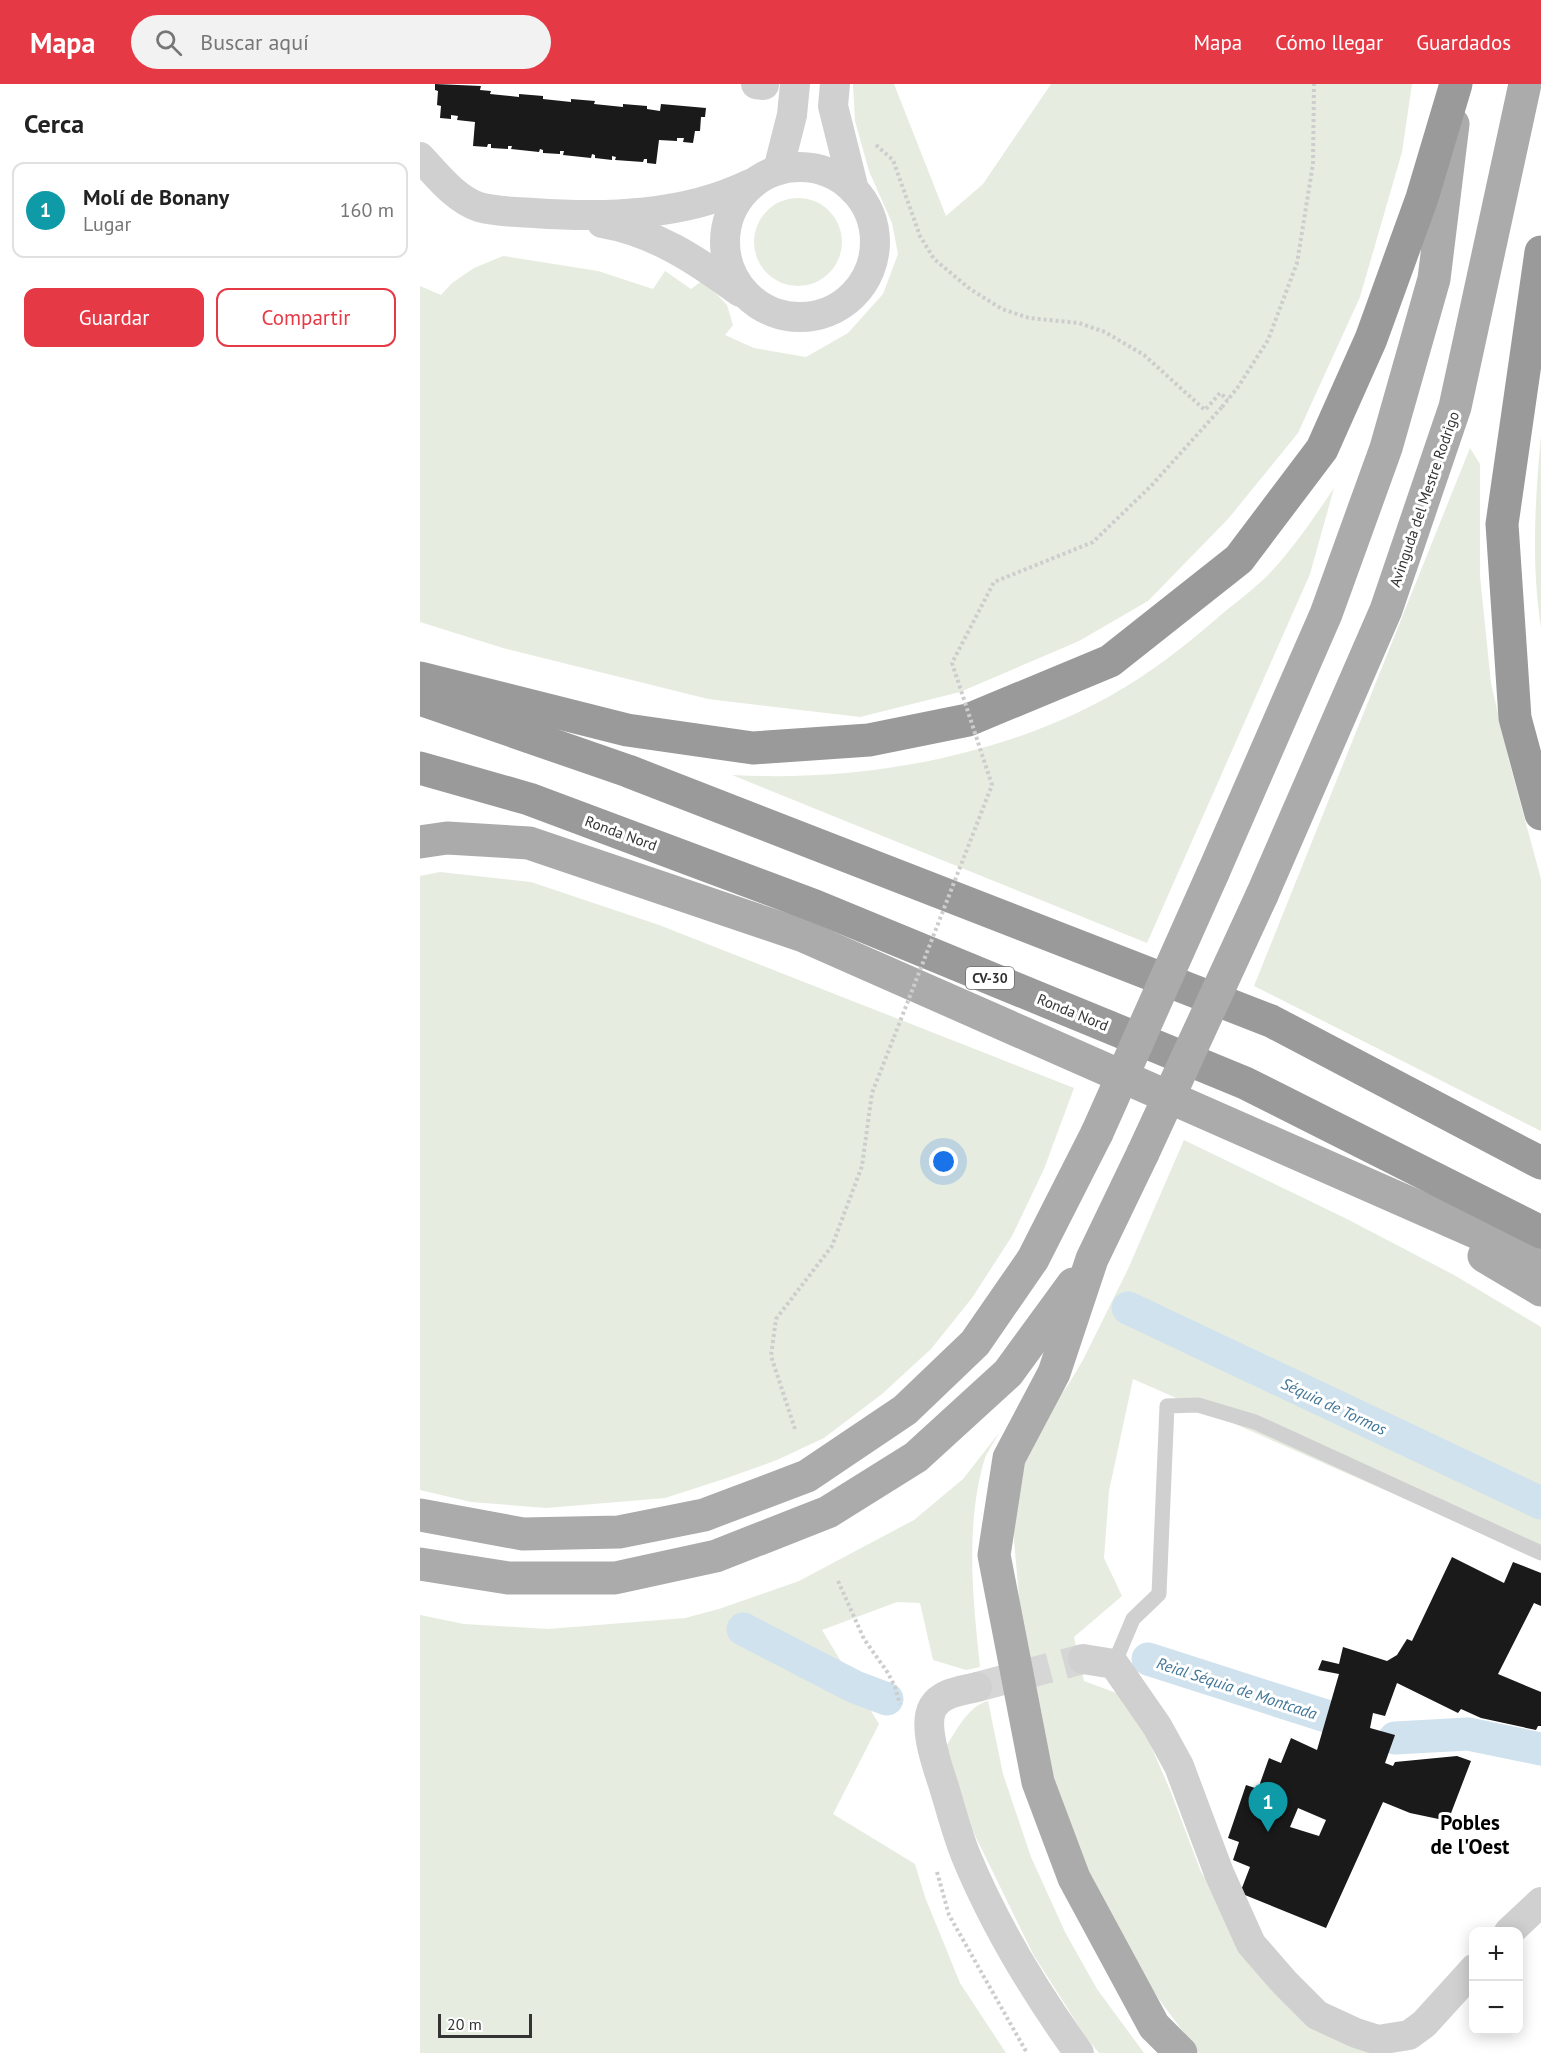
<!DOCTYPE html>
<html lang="es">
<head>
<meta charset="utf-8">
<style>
  body { margin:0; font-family:"PT Sans",sans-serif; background:#f2f2f2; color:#222 }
  .controls { position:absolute; right:18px; bottom:18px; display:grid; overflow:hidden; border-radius:12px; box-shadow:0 3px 15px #0003 }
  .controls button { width:54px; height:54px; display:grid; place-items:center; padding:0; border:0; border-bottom:2px solid #e0e0e0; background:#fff; color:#222; font:30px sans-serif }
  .scale { position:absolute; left:18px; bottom:15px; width:94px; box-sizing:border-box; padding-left:6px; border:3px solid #333; border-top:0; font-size:16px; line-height:21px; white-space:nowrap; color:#333; -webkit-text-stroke:4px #fff; paint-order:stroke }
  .you { position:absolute; left:524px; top:1078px; width:21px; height:21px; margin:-15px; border:4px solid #fff; border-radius:50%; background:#1a73e8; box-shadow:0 0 0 9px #1a73e833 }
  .badge { display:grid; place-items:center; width:39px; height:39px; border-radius:50%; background:#e63946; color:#fff; font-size:20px; font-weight:700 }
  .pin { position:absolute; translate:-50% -50px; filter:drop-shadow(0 2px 3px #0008) }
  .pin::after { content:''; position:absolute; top:32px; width:21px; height:18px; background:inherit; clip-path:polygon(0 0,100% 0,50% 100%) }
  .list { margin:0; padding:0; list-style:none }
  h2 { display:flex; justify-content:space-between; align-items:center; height:78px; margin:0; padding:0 24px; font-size:26px }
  h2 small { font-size:20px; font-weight:400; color:#767676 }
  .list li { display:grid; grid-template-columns:39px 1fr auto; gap:18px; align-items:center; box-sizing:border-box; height:96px; margin:0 12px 12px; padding:0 12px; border:2px solid #e0e0e0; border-radius:12px }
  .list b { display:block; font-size:22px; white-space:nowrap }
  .list p { margin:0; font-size:20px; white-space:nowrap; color:#767676 }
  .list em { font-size:20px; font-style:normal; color:#767676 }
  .actions { display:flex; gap:12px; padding:18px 24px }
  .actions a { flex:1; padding:14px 0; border:2px solid #e63946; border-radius:12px; text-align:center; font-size:21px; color:#e63946 }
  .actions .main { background:#e63946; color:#fff }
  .icon { flex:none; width:33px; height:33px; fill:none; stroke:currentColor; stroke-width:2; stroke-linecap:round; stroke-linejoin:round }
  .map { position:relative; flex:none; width:1121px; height:1969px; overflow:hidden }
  header { display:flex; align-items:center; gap:36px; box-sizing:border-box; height:84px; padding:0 30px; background:#e63946; color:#fff }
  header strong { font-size:28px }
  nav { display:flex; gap:33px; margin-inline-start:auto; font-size:21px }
  .search { width:420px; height:54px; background:#f2f2f2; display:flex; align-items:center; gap:15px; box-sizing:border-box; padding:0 21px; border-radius:33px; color:#767676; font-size:22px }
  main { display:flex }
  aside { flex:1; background:#fff }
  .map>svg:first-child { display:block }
  .green { fill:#e6ecdf }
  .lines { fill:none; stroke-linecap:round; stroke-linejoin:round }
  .canal { stroke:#cfe2ee; stroke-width:33 }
  .building { fill:#1a1a1a; fill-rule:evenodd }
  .street-tunnel { stroke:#d6d6d6; stroke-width:30; stroke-dasharray:30 15; stroke-linecap:butt }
  .path { stroke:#cdcdcd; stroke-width:4; stroke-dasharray:3 3; stroke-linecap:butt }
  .lane { stroke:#d0d0d0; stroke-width:15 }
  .street { stroke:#d0d0d0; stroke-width:30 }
  .primary { stroke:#ababab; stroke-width:33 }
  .highway { stroke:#9a9a9a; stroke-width:33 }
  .path-bridge { stroke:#cdcdcd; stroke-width:4; stroke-dasharray:3 3; stroke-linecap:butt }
  .primary-bridge { stroke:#ababab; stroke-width:33 }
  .labels { text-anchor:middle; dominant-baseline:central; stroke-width:6; stroke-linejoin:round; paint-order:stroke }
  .shield { fill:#fff; stroke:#707070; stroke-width:1.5 }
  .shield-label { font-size:14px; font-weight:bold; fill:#333 }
  .street-label { font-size:15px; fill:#333; stroke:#fff }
  .water-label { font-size:16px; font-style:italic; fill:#3f7597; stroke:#fff }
  .district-label { font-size:21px; font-weight:bold; fill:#000; stroke:#fff }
</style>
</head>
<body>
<header>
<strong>Mapa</strong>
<div class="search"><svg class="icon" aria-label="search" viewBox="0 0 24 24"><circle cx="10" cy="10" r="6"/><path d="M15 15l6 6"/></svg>Buscar aquí</div>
<nav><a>Mapa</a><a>Cómo llegar</a><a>Guardados</a></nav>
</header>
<main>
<aside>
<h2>Cerca<small></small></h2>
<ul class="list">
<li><span class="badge" style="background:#0f9aa8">1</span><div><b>Molí de Bonany</b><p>Lugar</p></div><em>160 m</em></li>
</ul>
<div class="actions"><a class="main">Guardar</a><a>Compartir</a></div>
</aside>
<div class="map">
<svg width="1121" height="1969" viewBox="0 0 1121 1969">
  <rect width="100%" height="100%" fill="#fff"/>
  <g class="green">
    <polygon points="433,0 474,0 526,132 563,100 631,0 992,0 982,68 940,213 878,349 808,435 728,517 659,557 540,608 440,633 288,615 83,564 0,538 0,202 21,211 32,199 54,184 83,172 178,187 233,205 245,187 271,205 283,196 307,221 313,241 305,251 334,264 386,273 428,249 463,210 478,170 472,139 449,87 435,37"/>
    <circle cx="378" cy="158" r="44"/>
    <path d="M1121,351V544C1111,478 1115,418 1121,351Z"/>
    <polygon points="1050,364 1060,380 1060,492 1071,599 1088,673 1121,795 1121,1047 834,902"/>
    <path d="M914,404L890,490L727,859L312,691C438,698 579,674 690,612C731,589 768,560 803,529C817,518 832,506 845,494C871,468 893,435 914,404Z"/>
    <polygon points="20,788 111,798 239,841 654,1004 624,1085 592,1152 552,1214 511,1265 462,1310 404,1354 357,1376 307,1394 245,1414 126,1424 51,1418 0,1406 0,792"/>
    <polygon points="764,1056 927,1135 1034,1191 1121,1243 1121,1475 713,1295 689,1407 684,1474 702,1512 654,1553 664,1597 699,1610 714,1623 750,1706 781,1788 830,1865 949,1969 779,1969 738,1914 685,1831 625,1675 602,1547 594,1456 595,1407 609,1363 627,1329 648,1301 663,1276 708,1185"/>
    <path d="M579,1349C574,1358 567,1368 564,1377C545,1444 553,1515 560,1583L546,1586L513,1576L500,1519L477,1518L402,1546L459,1640L413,1730L495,1780L505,1813L540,1899L586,1969H0V1531L44,1540L128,1545L265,1534L299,1525L379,1497L494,1436L543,1395Z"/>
    <path d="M568,1617L583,1690L611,1773L645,1848L677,1905L724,1969H679L665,1952L613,1870L544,1729L526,1662C537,1646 549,1621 568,1617Z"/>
  </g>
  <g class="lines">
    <g class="canal">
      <polyline points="708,1224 1121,1419"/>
      <polyline points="323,1545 435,1603 467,1615"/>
      <polyline points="728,1575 906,1632"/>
      <polyline points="975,1654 1048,1650 1121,1665"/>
    </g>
  </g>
  <g class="building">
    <polygon points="15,0 61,2 60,6 71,7 70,10 99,13 99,10 123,12 123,15 151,18 151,15 175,17 174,20 203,23 203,20 227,22 227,25 240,27 241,20 286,24 285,33 281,33 280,47 275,47 273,59 263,58 264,54 257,54 257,57 239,56 236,80 227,79 227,75 224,75 223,78 195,76 196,73 192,72 192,76 175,74 175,71 172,70 171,74 143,71 144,67 140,67 140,70 123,69 123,66 120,65 119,68 91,65 92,62 88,62 88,65 71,64 71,60 68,60 67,63 53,62 55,38 37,36 38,32 31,31 31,35 20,34 21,22 17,21 18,7 15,6"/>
    <path d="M1032,1473L1084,1499L1093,1478L1121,1489V1522L1114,1519L1078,1590L1121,1608V1642H1118L1116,1646L1061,1634L1041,1625L1038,1629L977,1599L965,1632L953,1629L950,1644L975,1651L965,1679L973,1682L975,1678L1037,1672L1051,1677L1028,1737L990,1729L963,1718L906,1844L820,1809L830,1783L813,1776L819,1758L808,1754L826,1701L838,1705L849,1674L861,1679L871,1654L897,1666L919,1590L898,1586L902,1576L919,1580L923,1563L967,1577L977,1571L987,1555L992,1557ZM878,1724L906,1736L899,1752L870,1743Z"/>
  </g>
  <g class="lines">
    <polyline class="street-tunnel" points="557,1603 663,1575"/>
    <g class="path">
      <polyline points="456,61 473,76 500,152 514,175 550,205 582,225 609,234 659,239 685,248 724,271 785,326 800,309 808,316"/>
      <polyline points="802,323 818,303 848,256 877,179 893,80 894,0"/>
      <polyline points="375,1345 351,1272 356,1235 412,1162 442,1082 452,1009 474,953"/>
      <polyline points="418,1497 444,1555 468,1589 475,1603 480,1620"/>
      <polyline points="517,1788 529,1831 607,1969"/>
    </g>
    <polyline class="lane" points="694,1580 713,1535 739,1510 747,1322 778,1321 835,1338 1121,1469"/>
    <g class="street">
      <polyline points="336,0 344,1"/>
      <polyline points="415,0 413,22 434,106"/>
      <path d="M0,73C17,91 35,115 59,123C77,128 96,128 114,129C187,134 264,132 330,100"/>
      <circle cx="380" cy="158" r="75"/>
      <polyline points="358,86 372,31 375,0"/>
      <path d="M182,139C235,148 278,177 320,208"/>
      <polyline points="663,1575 694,1580 737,1642 759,1682 799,1789 831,1860 865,1899 897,1931 936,1949 958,1956 989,1951 1004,1940 1054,1885"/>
      <path d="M557,1603C542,1607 522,1608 513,1623C502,1642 518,1684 524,1703C531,1726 537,1750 546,1772C575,1842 615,1908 659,1969"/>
      <polyline points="1089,1848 1121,1818"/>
    </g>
    <g class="primary">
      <polyline points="0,758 27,754 109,759 381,851 1121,1177"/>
      <polyline points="793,789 906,530 966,364 1014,195 1033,40"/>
      <polyline points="842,811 966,526 1035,323 1105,0"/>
      <polyline points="723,1069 672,1175 634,1289 589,1374 574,1471 618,1698 654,1794 734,1942 761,1969"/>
      <polyline points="1064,1172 1121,1206"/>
      <polyline points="0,1431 103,1450 199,1448 284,1431 387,1392 485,1326 555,1259 613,1175 677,1049"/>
      <polyline points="0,1480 88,1494 195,1494 296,1472 408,1428 496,1373 588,1289 653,1200"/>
    </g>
    <g class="highway">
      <polyline points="1121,168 1082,440 1095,634 1121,730"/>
      <polyline points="0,594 207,646 333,664 449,656 548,636 690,577 819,475 902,365 951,255 1002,114 1036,0"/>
      <polyline points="0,615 208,687 851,937 1121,1079"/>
      <polyline points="0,684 109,715 395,822 825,999 1121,1148"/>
    </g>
    <polyline class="path-bridge" points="474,953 572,701 532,579 574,498 673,458 731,402 802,323"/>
    <g class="primary-bridge">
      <polyline points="677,1049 793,789"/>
      <polyline points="723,1069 842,811"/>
    </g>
  </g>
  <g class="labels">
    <rect class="shield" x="546" y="883" width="48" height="22" rx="4.5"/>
    <g class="shield-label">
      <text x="570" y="894">CV-30</text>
    </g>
    <g class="street-label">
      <text transform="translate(1004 415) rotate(-71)">Avinguda del Mestre Rodrigo</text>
      <text transform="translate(201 749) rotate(20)">Ronda Nord</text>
      <text transform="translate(653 928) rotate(22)">Ronda Nord</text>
    </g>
    <g class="water-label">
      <text transform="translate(914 1322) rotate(25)">Séquia de Tormos</text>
      <text transform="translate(817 1604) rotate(18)">Reial Séquia de Montcada</text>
    </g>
    <g class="district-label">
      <text x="1050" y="1738">Pobles<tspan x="1050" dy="24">de l'Oest</tspan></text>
    </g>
  </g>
</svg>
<div class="controls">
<button>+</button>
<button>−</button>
</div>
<div class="scale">20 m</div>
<div class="you"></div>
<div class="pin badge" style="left:848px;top:1748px;background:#0f9aa8">1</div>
</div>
</main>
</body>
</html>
